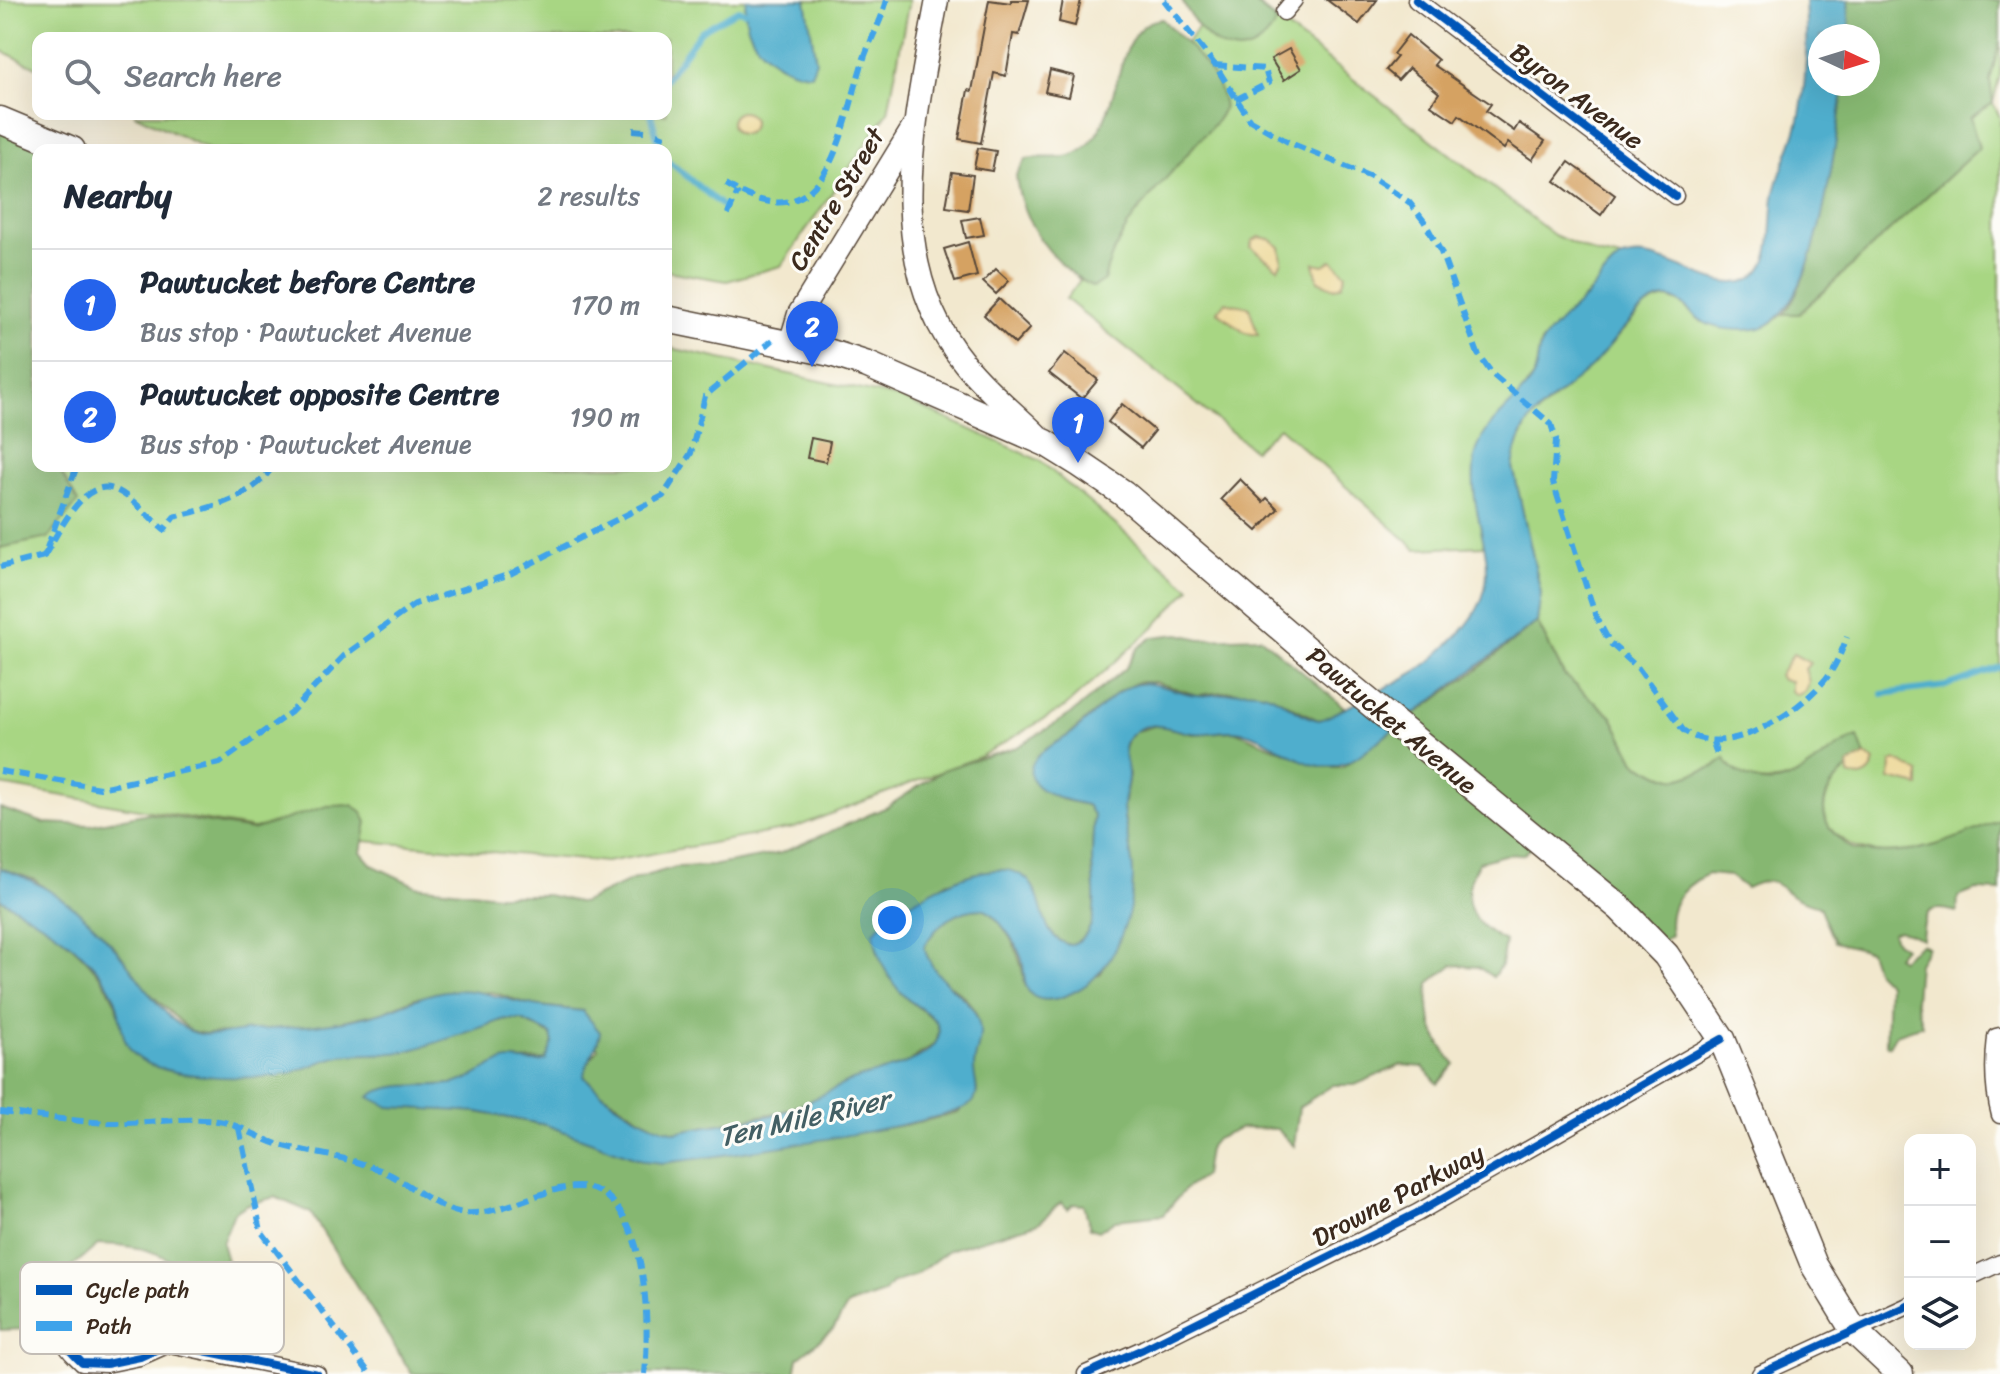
<!DOCTYPE html>
<html lang="en">
<head>
<meta charset="utf-8">
<style>
  body { margin:0; font-family:Sriracha,sans-serif; background:#f6f6f7; color:#1f2937 }
  .controls { position:absolute; right:24px; bottom:24px; display:grid; overflow:hidden; border-radius:16px; box-shadow:0 8px 32px #0002 }
  .controls button { width:72px; height:72px; display:grid; place-items:center; padding:0; border:0; border-bottom:2px solid #e0e1e3; background:#fff; color:#1f2937; font:40px sans-serif }
  .compass { position:absolute; left:1808px; top:24px; width:72px; height:72px; border-radius:50%; background:#fff; box-shadow:0 8px 32px #0002; rotate:94deg }
  .you { position:absolute; left:892px; top:920px; width:28px; height:28px; margin:-20px; border:6px solid #fff; border-radius:50%; background:#1a73e8; box-shadow:0 0 0 12px #1a73e833 }
  .badge { display:grid; place-items:center; width:52px; height:52px; border-radius:50%; background:#2563eb; color:#fff; font-size:26px; font-weight:700 }
  .pin { position:absolute; translate:-50% -66px; filter:drop-shadow(0 2px 4px #0008) }
  .pin::after { content:''; position:absolute; top:42px; width:28px; height:24px; background:inherit; clip-path:polygon(0 0,100% 0,50% 100%) }
  .list { margin:0; padding:0; list-style:none }
  h2 { display:flex; justify-content:space-between; align-items:center; height:104px; margin:0; padding:0 32px; font-size:34px }
  h2 small { font-size:26px; font-weight:400; color:#747a83 }
  .list li { display:grid; grid-template-columns:52px 1fr auto; gap:24px; align-items:center; box-sizing:border-box; height:112px; padding:0 32px; border-top:2px solid #e0e1e3 }
  .list b { display:block; font-size:30px; white-space:nowrap }
  .list p { margin:0; font-size:26px; white-space:nowrap; color:#747a83 }
  .list em { font-size:26px; font-style:normal; color:#747a83 }
  .icon { flex:none; width:44px; height:44px; fill:none; stroke:currentColor; stroke-width:2; stroke-linecap:round; stroke-linejoin:round }
  .map { position:relative; flex:none; width:2000px; height:1374px; overflow:hidden }
  .search { position:absolute; background:#fff; box-shadow:0 8px 32px #0002; left:32px; top:32px; width:640px; height:88px; display:flex; align-items:center; gap:20px; box-sizing:border-box; padding:0 28px; border-radius:16px; color:#747a83; font-size:30px }
  .panel { position:absolute; background:#fff; box-shadow:0 8px 32px #0002; left:32px; top:144px; width:640px; height:328px; border-radius:16px }
  .map>svg:first-child { display:block }
  .green { fill:#a8d683; stroke:#728050; stroke-width:2 }
  .forest { fill:#86b771; stroke:#607048; stroke-width:2 }
  .sand { fill:#eeda9e; stroke:#94825e; stroke-width:2 }
  .water { fill:#4faecd; stroke:#456c76; stroke-width:2 }
  .lines { fill:none; stroke-linecap:round; stroke-linejoin:round }
  .stream { stroke:#4faecd; stroke-width:6 }
  .building { fill:#d5a262 }
  .street-casing { stroke:#564638; stroke-width:19 }
  .secondary-casing { stroke:#564638; stroke-width:25 }
  .primary-casing { stroke:#564638; stroke-width:29 }
  .street { stroke:#fff; stroke-width:16 }
  .secondary { stroke:#fff; stroke-width:22 }
  .primary { stroke:#fff; stroke-width:26 }
  .quiet { stroke:#3fa3ea; stroke-width:6; stroke-dasharray:12 6; stroke-linecap:butt }
  .cycleway-casing { stroke:#fdfcf7; stroke-width:13 }
  .cycleway { stroke:#0057b8; stroke-width:8 }
  .labels { text-anchor:middle; dominant-baseline:central; stroke-width:6; stroke-linejoin:round; paint-order:stroke }
  .street-label { font-size:26px; fill:#3b2a1e; stroke:#fdfcf7 }
  .water-label { font-size:28px; font-style:italic; fill:#435f64; stroke:#fdfcf7 }
  .key { fill:#fdfcf7; stroke:#c3bdb6; stroke-width:2 }
  .key-label { font-size:22px; fill:#3b2a1e }
</style>
</head>
<body>
<div class="map">
<svg width="2000" height="1374" viewBox="0 0 2000 1374">
  <rect width="100%" height="100%" fill="#fdfcf7"/>
  <filter id="ink" filterUnits="userSpaceOnUse"><feTurbulence type="fractalNoise" baseFrequency=".0125" numOctaves="2"/><feDisplacementMap in="SourceGraphic" scale="16" xChannelSelector="R" yChannelSelector="G"/><feConvolveMatrix kernelMatrix="1 2 1 2 8 2 1 2 1" color-interpolation-filters="sRGB"/></filter>
  <filter id="wash" filterUnits="userSpaceOnUse"><feTurbulence type="fractalNoise" baseFrequency=".006" numOctaves="4" result="noise"/><feDisplacementMap in="SourceGraphic" scale="32" xChannelSelector="R" yChannelSelector="G"/><feGaussianBlur stdDeviation="1.8" result="paint"/><feColorMatrix in="noise" values="0 0 0 0 0 0 0 0 0 0 0 0 0 0 0 0 0 1.4 0 .05"/><feComposite in="paint" operator="in"/></filter>
  <g filter="url(#wash)">
    <rect width="100%" height="100%" fill="#f2e8ce"/>
    <g class="green">
      <polygon points="0,0 909,0 888,112 781,266 727,281 666,271 666,150 210,150 134,114 666,114 666,38 38,38 38,68 0,50"/>
      <polygon points="1219,0 1251,0 1554,235 1597,254 1622,259 1540,344 1535,374 1475,458 1484,546 1416,549 1279,427 1254,450 1066,299 1080,280 1039,238"/>
      <path d="M2000,41V75L1993,103L2000,117V820C1969,833 1934,851 1899,853C1835,856 1792,810 1855,763L1851,739C1822,762 1780,796 1743,775C1735,770 1728,767 1724,759L1714,767L1678,779L1660,775L1635,762L1612,717L1564,675L1537,622L1541,593L1513,467L1515,450L1529,421L1593,364L1643,308L1656,301L1667,298L1679,302L1702,322L1768,325L1784,314H1799L1979,148L1970,118L1991,100L1990,80Z"/>
      <polygon points="666,347 903,399 1039,460 1190,588 1156,625 1065,707 979,757 794,828 606,862 283,834 0,785 0,451 38,349 38,466 666,466"/>
    </g>
    <g class="forest">
      <path d="M1182,0H1251L1277,22C1243,77 1204,44 1182,0Z"/>
      <path d="M1848,0H2000V41L1990,80L1993,103L1970,118L1979,148L1799,314H1784C1821,264 1835,147 1844,84H1868V36H1850Z"/>
      <path d="M1162,19C1187,45 1220,70 1224,108C1217,125 1205,133 1193,147C1158,190 1117,224 1104,280L1093,287C1053,265 1020,221 1016,175L1026,159C1045,154 1064,163 1081,151C1125,121 1110,23 1162,19Z"/>
      <polygon points="0,121 66,150 38,150 38,466 57,466 78,502 48,538 0,548"/>
      <path d="M1537,622L1564,675L1612,717L1635,762L1660,775L1678,779L1714,767L1725,758C1728,767 1734,770 1743,775C1791,802 1820,749 1858,737L1866,759C1838,770 1810,801 1832,831C1840,841 1849,849 1862,851C1911,859 1956,839 2000,820V891L1976,890L1958,897L1957,912C1928,904 1924,910 1922,939L1899,930L1892,933L1896,942L1904,947L1896,956L1901,959L1921,944L1928,947L1918,963L1915,1000L1922,1025L1896,1034L1889,1046L1886,1044L1888,984L1876,972L1869,951L1834,942L1819,906C1811,903 1800,901 1793,896C1773,882 1773,876 1746,888L1730,876L1707,874C1681,888 1666,905 1671,935L1653,948L1534,845L1524,854L1504,855L1479,862C1458,897 1468,923 1505,941L1501,965L1493,977L1478,967L1452,965L1429,983C1426,1015 1433,1040 1455,1064L1438,1084L1423,1067L1401,1065L1355,1085H1333L1299,1107L1294,1146L1277,1129L1241,1128L1216,1139L1208,1149L1204,1176L1185,1189L1163,1215L1115,1220L1099,1231L1090,1228L1084,1205L1073,1204L1068,1209L1061,1202L1039,1223L949,1250L914,1276L892,1283L884,1293L848,1305L833,1329L798,1358L795,1374H412L310,1212L275,1197L246,1205L234,1213L222,1243L229,1268L260,1319L224,1314C185,1264 163,1245 99,1244L54,1282L28,1329L0,1330V899C56,927 118,971 124,1037L281,1076L314,1062L343,1055L408,1051L505,1019L522,1020L551,1035L553,1042L546,1060L503,1061L473,1078L454,1084L401,1087L478,1112L546,1125L662,1163L917,1123L958,1112L977,1092C976,1084 973,1075 974,1067C975,1045 986,1025 971,1005C953,979 936,989 924,947C936,924 958,908 985,909C1010,928 1021,954 1025,985L1100,975L1116,945L1133,873L1123,808L1129,775L1122,756L1127,739L1135,732L1157,725L1193,734L1234,731L1322,767H1342L1477,670Z"/>
      <path d="M1179,634L1201,639L1260,637L1344,707L1332,717L1318,720L1272,696L1231,691L1197,695L1155,682H1138L1118,692L1070,734L1038,755L1060,799L1087,805L1094,816C1093,831 1092,846 1092,861C1093,888 1104,936 1069,945C1044,937 1040,909 1032,886L948,882L909,908L906,998L936,1021L939,1032L936,1043L907,1063L781,1112L677,1132L659,1128L641,1118L598,1091L584,1076V1068L598,1049L583,1011L531,1005L492,992L415,998L383,1012L301,1030L206,1034L190,1031L142,986L114,946L35,880L0,868V808L44,823L90,825L148,813L252,830L327,806L352,805L361,811L367,822L361,852L372,865L416,886L498,895H547L582,903L632,880L676,867L712,866L781,853L887,807L945,769L1017,747L1071,714L1126,668L1138,648L1153,637Z"/>
    </g>
    <g class="sand">
      <circle cx="742" cy="123" r="11"/>
      <polygon points="1259,237 1270,239 1280,247 1282,261 1278,268 1251,247 1252,241"/>
      <polygon points="1332,260 1346,274 1342,285 1335,288 1318,281 1314,263 1324,265"/>
      <polygon points="1225,302 1249,307 1258,335 1245,333 1217,311"/>
      <polygon points="1793,654 1810,663 1805,669 1809,682 1804,692 1797,695 1791,691 1791,681 1782,680 1779,675"/>
      <path d="M1866,755L1875,761C1872,775 1862,780 1849,775L1848,765Z"/>
      <polygon points="1896,760 1919,773 1919,786 1890,779 1891,762"/>
    </g>
    <g class="water">
      <path d="M746,0H806L816,61L811,74C774,72 739,38 746,0Z"/>
      <path d="M1805,0H1848L1850,36H1820V84H1844C1836,137 1818,321 1755,329C1739,331 1715,330 1702,321C1690,314 1682,298 1667,298C1655,298 1643,308 1636,315C1620,331 1607,350 1592,366C1576,381 1539,408 1529,422C1519,436 1515,452 1513,467L1541,593L1537,622L1357,757C1309,788 1280,734 1234,731C1220,730 1206,735 1192,733C1174,731 1156,720 1139,729C1113,744 1129,757 1128,776C1128,787 1123,796 1123,806C1124,829 1132,850 1133,873C1134,915 1114,973 1074,992C1062,998 1046,1004 1033,996C1021,987 1026,969 1021,957C1014,939 1000,920 985,909C958,908 936,924 924,947C936,990 977,994 980,1030C981,1042 975,1054 974,1066C973,1077 981,1092 973,1102C956,1123 703,1159 662,1163L645,1161L546,1125L478,1112L389,1107L369,1097C391,1079 430,1089 456,1083C475,1079 490,1063 508,1060C521,1059 534,1065 546,1060L553,1043L551,1034L522,1020L505,1019C473,1030 440,1043 407,1051C386,1056 363,1052 341,1056C319,1060 298,1074 278,1076C243,1079 155,1080 132,1052C119,1037 122,1013 114,996C93,951 41,922 0,899V868C46,883 82,909 113,946C133,968 162,1019 190,1031C206,1038 228,1033 244,1031C291,1027 336,1026 382,1012C404,1005 422,994 445,991C480,987 502,1000 534,1005C550,1008 567,1009 583,1011L600,1032C598,1051 585,1060 584,1076C606,1101 644,1125 676,1132C711,1124 746,1122 780,1113C806,1106 828,1090 853,1080C874,1072 940,1061 939,1031C938,1015 915,1007 905,997C888,980 876,956 874,932C898,905 996,846 1028,880C1047,901 1037,935 1069,945C1104,936 1093,888 1092,861C1092,846 1093,831 1094,816L1087,805C1067,801 1013,789 1036,758C1045,747 1061,741 1072,733C1087,721 1100,707 1115,695C1145,671 1164,691 1196,695C1220,698 1242,686 1267,694C1284,700 1301,717 1319,720C1324,720 1397,682 1408,676C1426,667 1439,653 1453,640C1521,575 1464,531 1475,458C1481,422 1517,406 1533,377C1539,367 1536,352 1542,343C1553,325 1573,310 1587,296C1596,286 1609,265 1621,259C1658,242 1712,294 1746,281C1777,269 1770,223 1774,197C1779,169 1795,143 1800,115C1807,79 1807,36 1805,0Z"/>
    </g>
    <g class="lines">
      <g class="stream">
        <polyline points="666,79 701,31 738,10 744,12"/>
        <polyline points="651,114 660,150"/>
        <polyline points="666,159 722,206"/>
        <polyline points="1882,694 1946,686 2000,667"/>
      </g>
    </g>
    <g id="blocks">
      <g class="building">
        <polygon points="989,0 1011,3 1011,0 1029,0 1019,35 1013,34 1006,76 994,73 981,143 959,139 968,90 972,91"/>
        <polygon points="1063,0 1081,0 1075,26 1059,22"/>
        <polygon points="1327,0 1377,0 1359,24"/>
        <polygon points="1408,35 1438,60 1434,65 1491,104 1486,111 1514,131 1519,123 1545,141 1532,160 1508,143 1504,149 1459,115 1455,121 1431,105 1439,93 1409,68 1398,80 1386,70 1397,57 1393,54"/>
        <polygon points="1289,49 1301,69 1284,80 1271,59"/>
        <polygon points="1050,70 1074,76 1069,97 1045,92"/>
        <polygon points="978,148 996,151 992,171 974,168"/>
        <polygon points="1569,162 1615,195 1601,215 1555,181"/>
        <polygon points="952,172 973,175 968,210 946,207"/>
        <polygon points="980,217 984,235 966,238 962,220"/>
        <polygon points="968,242 977,276 955,282 944,249"/>
        <polygon points="996,269 1009,281 996,294 983,282"/>
        <polygon points="999,299 1030,328 1015,344 984,315"/>
        <polygon points="1065,353 1098,380 1082,399 1049,373"/>
        <polygon points="1122,404 1155,431 1141,448 1108,422"/>
        <polygon points="811,438 830,442 826,462 807,458"/>
        <polygon points="1240,479 1263,502 1267,498 1278,509 1257,531 1221,499"/>
      </g>
    </g>
  </g>
  <g filter="url(#ink)">
    <use href="#blocks" fill-opacity="0" stroke="#564638" stroke-width="2"/>
    <g class="lines">
      <defs>
        <g id="street">
          <polyline points="1416,0 1675,196"/>
          <polyline points="1284,12 1294,0"/>
          <path d="M2000,1036L1996,1037C1993,1063 1993,1089 2000,1115"/>
          <polyline points="1970,1277 2000,1263"/>
          <path d="M169,1344C153,1324 132,1291 105,1287C71,1282 55,1315 66,1344C68,1351 77,1357 82,1363L106,1364L140,1357L169,1344L317,1374"/>
          <polyline points="1086,1374 1143,1349 1417,1213 1722,1039"/>
          <polyline points="1760,1374 1910,1305"/>
        </g>
        <g id="secondary">
          <path d="M937,0C915,120 879,260 965,364C987,391 1015,413 1039,437"/>
          <polyline points="790,344 799,314 913,128"/>
        </g>
        <g id="primary">
          <polyline points="0,120 72,150"/>
          <polyline points="666,319 831,353 868,365 1046,443 1080,464 1123,493 1323,664 1620,908 1666,955 1722,1039 1814,1265 1854,1331 1900,1374"/>
        </g>
      </defs>
      <use href="#street" class="street-casing"/>
      <use href="#secondary" class="secondary-casing"/>
      <use href="#primary" class="primary-casing"/>
      <use href="#street" class="street"/>
      <use href="#secondary" class="secondary"/>
      <use href="#primary" class="primary"/>
      <g class="quiet">
        <path d="M1164,0L1215,65L1250,120L1288,142L1371,177L1409,202L1424,221L1441,252L1478,354L1493,375L1551,424L1556,440L1553,482L1596,617L1610,643L1638,668L1683,730C1724,762 1796,714 1824,681C1835,668 1841,653 1847,637"/>
        <polyline points="1215,65 1265,69 1269,83 1235,100"/>
        <polyline points="633,130 646,131"/>
        <polyline points="657,134 665,137"/>
        <path d="M726,184C828,248 841,131 862,64C869,42 881,22 887,0"/>
        <polyline points="728,214 738,192"/>
        <path d="M44,556C58,535 83,475 116,490C133,498 149,517 164,530L174,517C209,508 252,499 273,466"/>
        <polyline points="0,567 44,556 77,466"/>
        <polyline points="1713,742 1718,758"/>
        <polyline points="0,771 100,788 220,763 291,712 345,655 415,604 508,575 663,496 691,453 705,396 773,340"/>
        <path d="M0,1112C36,1116 73,1121 109,1123C145,1124 182,1117 218,1121C239,1124 260,1139 280,1145C318,1155 355,1157 391,1175C411,1186 433,1205 454,1211C503,1226 570,1160 611,1200C648,1236 649,1326 645,1374"/>
        <polyline points="239,1128 261,1231 370,1374"/>
      </g>
      <defs>
        <g id="cycleway">
          <polyline points="1416,0 1675,196"/>
          <path d="M169,1344C153,1324 132,1291 105,1287C71,1282 55,1315 66,1344C68,1351 77,1357 82,1363L106,1364L140,1357L169,1344L317,1374"/>
          <polyline points="1086,1374 1143,1349 1417,1213 1722,1039"/>
          <polyline points="1760,1374 1910,1305"/>
        </g>
      </defs>
      <use href="#cycleway" class="cycleway-casing"/>
      <use href="#cycleway" class="cycleway"/>
    </g>
  </g>
  <g class="labels">
    <g class="street-label">
      <text transform="translate(1577 96) rotate(37)">Byron Avenue</text>
      <text transform="translate(836 199) rotate(-59)">Centre Street</text>
      <text transform="translate(1392 720) rotate(40)">Pawtucket Avenue</text>
      <text transform="translate(1398 1195) rotate(-28)">Drowne Parkway</text>
    </g>
    <g class="water-label">
      <text transform="translate(804 1118) rotate(-13)">Ten Mile River</text>
    </g>
  </g>
  <rect x="20" y="1262" width="264" height="92" rx="12" class="key"/>
  <rect x="36" y="1285" width="36" height="10" fill="#0057b8"/>
  <rect x="36" y="1321" width="36" height="10" fill="#3fa3ea"/>
  <g class="key-label">
    <text x="86" y="1298">Cycle path</text>
    <text x="86" y="1334">Path</text>
  </g>
</svg>
<div class="controls">
<button>+</button>
<button>−</button>
<button><svg class="icon" aria-label="layers" viewBox="0 0 24 24"><path d="M12 4l9 5-9 5-9-5zM3 14l9 5 9-5"/></svg></button>
</div>
<svg class="compass" viewBox="-18 -18 36 36"><path d="M0-13l5 13h-10z" fill="#e53935"/><path d="M0 13l5-13h-10z" fill="#747a83"/></svg>
<div class="you"></div>
<div class="pin badge" style="left:1078px;top:463px">1</div>
<div class="pin badge" style="left:812px;top:367px">2</div>
<div class="search"><svg class="icon" aria-label="search" viewBox="0 0 24 24"><circle cx="10" cy="10" r="6"/><path d="M15 15l6 6"/></svg>Search here</div>
<section class="panel">
<h2>Nearby<small>2 results</small></h2>
<ul class="list">
<li><span class="badge">1</span><div><b>Pawtucket before Centre</b><p>Bus stop · Pawtucket Avenue</p></div><em>170 m</em></li>
<li><span class="badge">2</span><div><b>Pawtucket opposite Centre</b><p>Bus stop · Pawtucket Avenue</p></div><em>190 m</em></li>
</ul>
</section>
</div>
</body>
</html>
